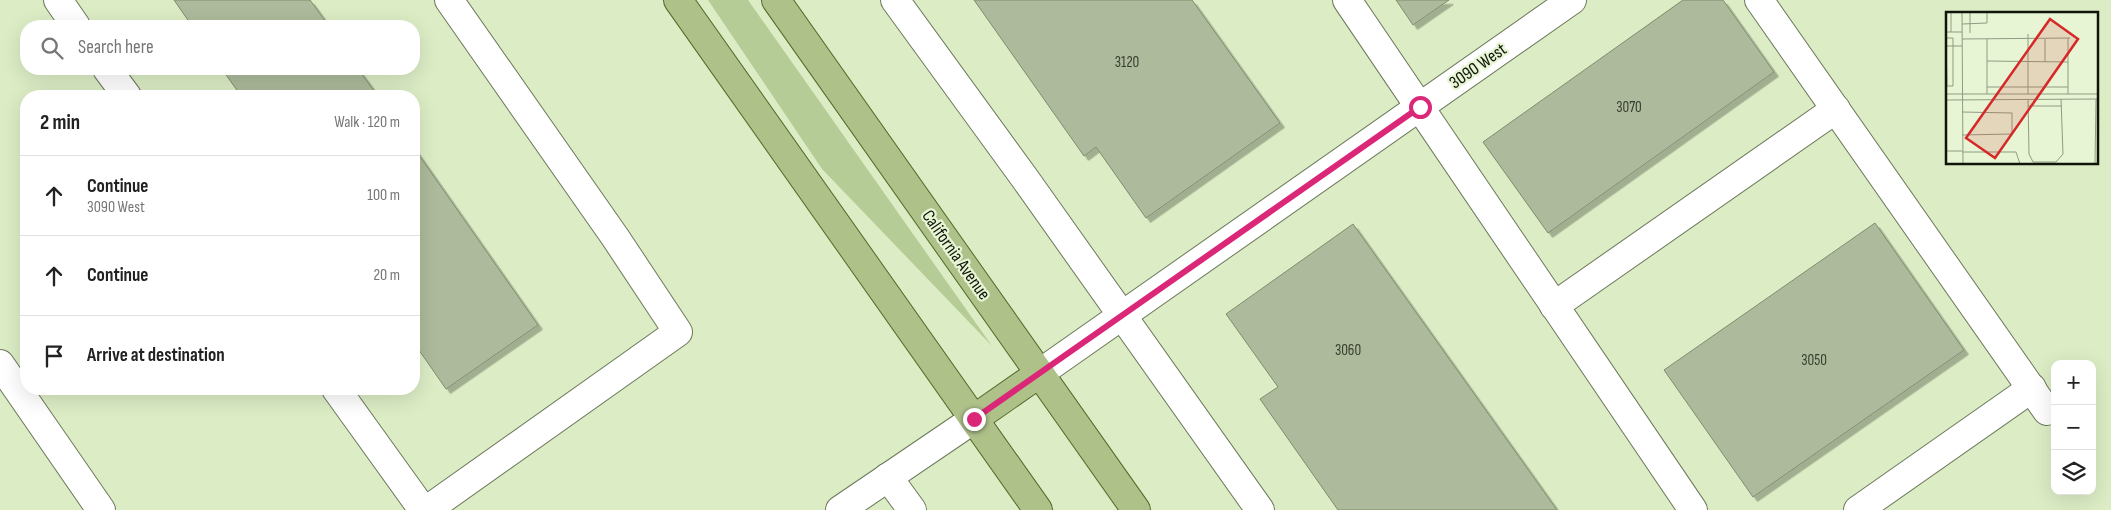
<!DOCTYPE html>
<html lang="en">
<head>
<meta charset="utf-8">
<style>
  body { margin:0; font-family:"Sofia Sans Condensed",sans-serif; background:#f6f6f6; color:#222 }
  .controls { position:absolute; right:15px; bottom:15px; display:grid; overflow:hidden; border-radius:10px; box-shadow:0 5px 20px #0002 }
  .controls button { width:45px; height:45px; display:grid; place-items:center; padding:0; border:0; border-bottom:1px solid #e0e0e0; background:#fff; color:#222; font:25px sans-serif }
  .stop { position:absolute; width:15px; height:15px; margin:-11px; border:4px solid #db2777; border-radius:50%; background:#fff }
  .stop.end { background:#db2777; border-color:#fff; box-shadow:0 1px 5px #0008 }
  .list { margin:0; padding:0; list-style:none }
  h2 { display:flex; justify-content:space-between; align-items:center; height:65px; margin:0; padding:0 20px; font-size:21px }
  h2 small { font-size:16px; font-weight:400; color:#767676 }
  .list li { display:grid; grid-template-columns:32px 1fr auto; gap:15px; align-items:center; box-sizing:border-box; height:80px; padding:0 20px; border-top:1px solid #e0e0e0 }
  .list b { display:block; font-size:19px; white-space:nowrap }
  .list p { margin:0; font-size:16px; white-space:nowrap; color:#767676 }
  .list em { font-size:16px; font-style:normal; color:#767676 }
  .icon { flex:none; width:28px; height:28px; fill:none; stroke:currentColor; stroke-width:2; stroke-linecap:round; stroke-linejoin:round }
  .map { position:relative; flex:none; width:2111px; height:510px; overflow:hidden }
  .search { position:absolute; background:#fff; box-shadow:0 5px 20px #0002; left:20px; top:20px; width:400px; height:55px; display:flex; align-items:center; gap:12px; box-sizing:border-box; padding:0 18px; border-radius:20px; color:#767676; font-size:19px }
  .panel { position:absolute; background:#fff; box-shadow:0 5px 20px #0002; left:20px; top:90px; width:400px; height:305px; border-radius:20px }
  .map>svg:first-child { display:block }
  .built { fill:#dcedc5; fill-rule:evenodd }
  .green { fill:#b6cc96 }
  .building { fill:#adba9b; stroke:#808c6f; filter:url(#shadow) }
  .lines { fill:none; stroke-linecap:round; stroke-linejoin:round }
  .minor-casing { stroke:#6c785b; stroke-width:30 }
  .major-casing { stroke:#526a29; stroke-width:30 }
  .minor { stroke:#fff; stroke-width:28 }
  .major { stroke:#adc189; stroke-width:28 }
  .route { stroke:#db2777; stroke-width:6 }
  .labels { text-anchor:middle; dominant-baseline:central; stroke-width:4.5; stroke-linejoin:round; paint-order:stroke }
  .number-label { font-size:15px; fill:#373e2e }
  .street-label { font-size:18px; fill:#101509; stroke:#e7f5d5 }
  .inset-road { fill:none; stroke:#919b83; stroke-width:1 }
  .view { fill:#d62828; fill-opacity:0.15; stroke:#d62828; stroke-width:2.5 }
  .inset-edge { fill:none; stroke:#101509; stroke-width:2.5 }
</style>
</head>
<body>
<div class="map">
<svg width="2111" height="510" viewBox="0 0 2111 510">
  <defs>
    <filter id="shadow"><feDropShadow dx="4.5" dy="4.5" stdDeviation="0" flood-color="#0004"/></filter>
  </defs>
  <rect width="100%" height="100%" fill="#e7f5d5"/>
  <path class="built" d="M0,0H2111V510H0ZM1947,14H2097V164H1947ZM26,26H414V69H26ZM26,96H414V389H26ZM2055,364H2092V491H2055Z"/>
  <polygon class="green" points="708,0 748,0 992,346 822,169"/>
  <g class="building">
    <polygon points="174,0 310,0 329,26 192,26"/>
    <polygon points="974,0 1192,0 1280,123 1146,218 1096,147 1084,156"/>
    <polygon points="1396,0 1449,0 1413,25"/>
    <polygon points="1683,0 1723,0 1774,72 1548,233 1483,142"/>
    <polygon points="222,69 358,69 378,96 241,96"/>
    <polygon points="414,148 538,325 446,389 414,343"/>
    <polygon points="1875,223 1964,350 1753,497 1664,370"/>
    <polygon points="1353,224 1557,510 1338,510 1260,399 1278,387 1226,314"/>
  </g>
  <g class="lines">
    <defs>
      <g id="minor">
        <polyline points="58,0 76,26"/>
        <polyline points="895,0 1026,180 1260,510"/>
        <polyline points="1347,0 1693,510"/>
        <polyline points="1759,0 2047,411"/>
        <polyline points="107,69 127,96"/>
        <polyline points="1554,306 1836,109"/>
        <polyline points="0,364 101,510"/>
        <polyline points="1040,373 1572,0"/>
        <polyline points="336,389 423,510"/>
        <polyline points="888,477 912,510"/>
        <polyline points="427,510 678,332 615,237 449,0"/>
        <polyline points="840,510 974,419"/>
        <polyline points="1858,510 2032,388"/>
      </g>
      <g id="major">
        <polyline points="678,0 1038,510"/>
        <polyline points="776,0 1136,510"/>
        <polyline points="974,419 1040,373"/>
      </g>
    </defs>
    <use href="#minor" class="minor-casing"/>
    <use href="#major" class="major-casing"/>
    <use href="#minor" class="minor"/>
    <use href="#major" class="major"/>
  </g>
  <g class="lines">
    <polyline class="route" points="974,419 1420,107"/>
  </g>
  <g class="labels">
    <g class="number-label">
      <text x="1127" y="62">3120</text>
      <text x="1629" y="107">3070</text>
      <text x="1348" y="350">3060</text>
      <text x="1814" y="360">3050</text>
    </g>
    <g class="street-label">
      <text transform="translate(1478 66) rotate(-35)">3090 West</text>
      <text transform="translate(956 255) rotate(55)">California Avenue</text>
    </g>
  </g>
  <g transform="translate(1946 12)">
    <rect width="152" height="152" fill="#e7f5d5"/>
    <path class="inset-road" d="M5,0V20M16,0L17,152M24,0V21M16,12L41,11V0M0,20H16M0,26H7V74H1ZM16,27L124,26M0,34H16M41,49L122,50M99,50V27M41,75H122M0,82H153M41,82V27M82,82V22M122,82V26M82,87L83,142L87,150H110L117,142L115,87M0,88L153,87M82,94H116M16,100L66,101V122L16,123M0,139H16M16,140H70L74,152M149,152L150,87"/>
    <path class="view" d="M104,7L132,27L49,146L20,126Z"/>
    <rect width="152" height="152" class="inset-edge"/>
  </g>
</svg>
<div class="controls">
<button>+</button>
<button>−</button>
<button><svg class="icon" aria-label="layers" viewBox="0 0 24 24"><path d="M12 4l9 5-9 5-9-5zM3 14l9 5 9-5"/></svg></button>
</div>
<div class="stop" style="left:1420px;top:107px"></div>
<div class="stop end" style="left:974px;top:419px"></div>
<div class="search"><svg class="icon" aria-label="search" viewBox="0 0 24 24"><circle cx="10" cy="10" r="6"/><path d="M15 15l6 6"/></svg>Search here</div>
<section class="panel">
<h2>2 min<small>Walk · 120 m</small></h2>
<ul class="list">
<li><svg class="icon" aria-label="ahead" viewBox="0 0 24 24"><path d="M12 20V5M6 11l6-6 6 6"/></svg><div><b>Continue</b><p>3090 West</p></div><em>100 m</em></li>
<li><svg class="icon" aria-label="ahead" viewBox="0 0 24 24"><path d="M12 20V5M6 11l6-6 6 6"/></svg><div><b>Continue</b></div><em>20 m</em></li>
<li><svg class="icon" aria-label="arrive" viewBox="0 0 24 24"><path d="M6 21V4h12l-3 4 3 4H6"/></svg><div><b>Arrive at destination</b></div></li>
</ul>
</section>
</div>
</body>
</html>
